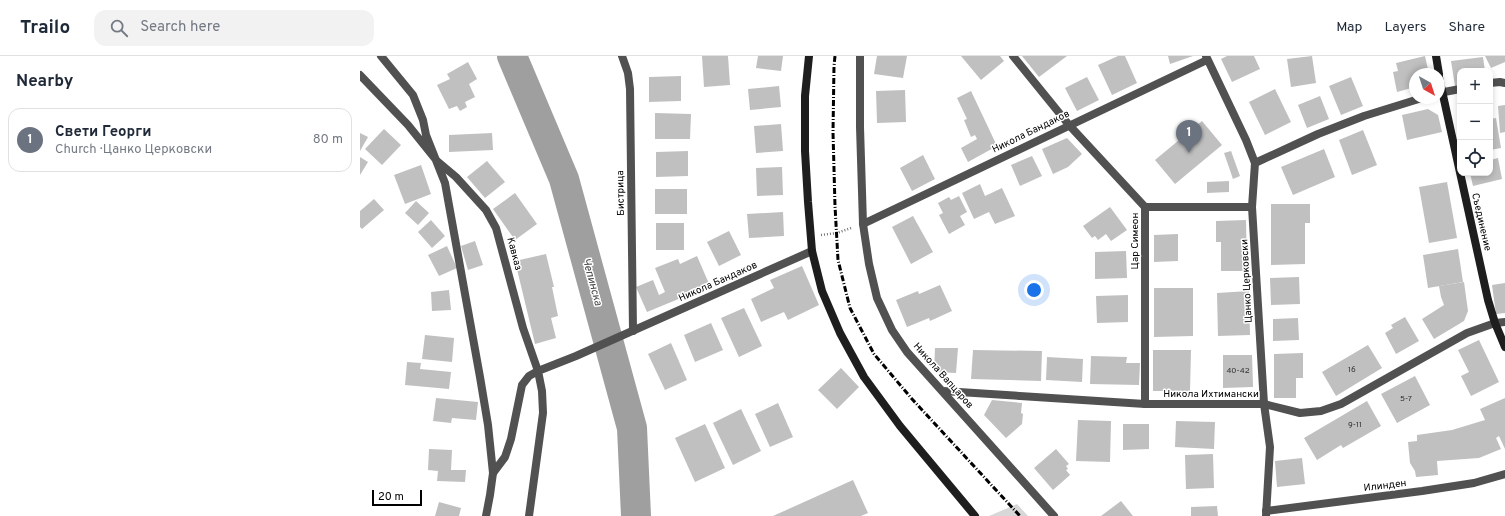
<!DOCTYPE html>
<html lang="en">
<head>
<meta charset="utf-8">
<style>
  body { margin:0; font-family:Overpass,sans-serif; background:#f2f2f3; color:#1f2937 }
  .controls { position:absolute; right:12px; top:12px; display:grid; overflow:hidden; border-radius:8px; box-shadow:0 2px 6px #0003 }
  .controls button { width:36px; height:36px; display:grid; place-items:center; padding:0; border:0; border-bottom:1px solid #e0e1e3; background:#fff; color:#1f2937; font:20px sans-serif }
  .compass { position:absolute; left:1049px; top:12px; width:36px; height:36px; border-radius:50%; background:#fff; box-shadow:0 2px 6px #0003; rotate:141deg }
  .scale { position:absolute; left:12px; bottom:10px; width:50px; box-sizing:border-box; padding-left:4px; border:2px solid #000; border-top:0; font-size:11px; line-height:14px; white-space:nowrap; color:#000; -webkit-text-stroke:3px #fff; paint-order:stroke }
  .you { position:absolute; left:674px; top:234px; width:14px; height:14px; margin:-10px; border:3px solid #fff; border-radius:50%; background:#1a73e8; box-shadow:0 0 0 6px #1a73e833 }
  .badge { display:grid; place-items:center; width:26px; height:26px; border-radius:50%; background:#d93025; color:#fff; font-size:13px; font-weight:700 }
  .pin { position:absolute; translate:-50% -33px; filter:drop-shadow(0 1px 2px #0008) }
  .pin::after { content:''; position:absolute; top:21px; width:14px; height:12px; background:inherit; clip-path:polygon(0 0,100% 0,50% 100%) }
  .list { margin:0; padding:0; list-style:none }
  h2 { display:flex; justify-content:space-between; align-items:center; height:52px; margin:0; padding:0 16px; font-size:17px }
  h2 small { font-size:13px; font-weight:400; color:#747a83 }
  .list li { display:grid; grid-template-columns:26px 1fr auto; gap:12px; align-items:center; box-sizing:border-box; height:64px; margin:0 8px 8px; padding:0 8px; border:1px solid #e0e1e3; border-radius:12px }
  .list b { display:block; font-size:15px; white-space:nowrap }
  .list p { margin:0; font-size:13px; white-space:nowrap; color:#747a83 }
  .list em { font-size:13px; font-style:normal; color:#747a83 }
  .icon { flex:none; width:22px; height:22px; fill:none; stroke:currentColor; stroke-width:2; stroke-linecap:round; stroke-linejoin:round }
  .map { position:relative; flex:none; width:1145px; height:460px; overflow:hidden }
  header { display:flex; align-items:center; gap:24px; box-sizing:border-box; height:56px; padding:0 20px; background:#fff; border-bottom:1px solid #e0e1e3 }
  header strong { font-size:19px }
  nav { display:flex; gap:22px; margin-inline-start:auto; font-size:14px }
  .search { width:280px; height:36px; background:#f2f2f3; display:flex; align-items:center; gap:10px; box-sizing:border-box; padding:0 14px; border-radius:12px; color:#747a83; font-size:15px }
  main { display:flex }
  aside { flex:1; background:#fff }
  .map>svg:first-child { display:block }
  .green { fill:#d8d8d8 }
  .lines { fill:none; stroke-linecap:round; stroke-linejoin:round }
  .river { stroke:#9f9f9f; stroke-width:30 }
  .building { fill:#c0c0c0 }
  .path { stroke:#737373; stroke-width:2.5; stroke-dasharray:1 2; stroke-linecap:butt }
  .street { stroke:#515151; stroke-width:8 }
  .secondary { stroke:#1e1e1e; stroke-width:8 }
  .rail { stroke:#000; stroke-width:3; stroke-dasharray:6 2 1 2; stroke-linecap:butt }
  .labels { text-anchor:middle; dominant-baseline:central; stroke-width:3; stroke-linejoin:round; paint-order:stroke }
  .number-label { font-size:8px; fill:#303030 }
  .street-label { font-size:10px; fill:#000; stroke:#fff }
  .water-label { font-size:11px; font-style:italic; fill:#404040; stroke:#fff }
</style>
</head>
<body>
<header>
<strong>Trailo</strong>
<div class="search"><svg class="icon" aria-label="search" viewBox="0 0 24 24"><circle cx="10" cy="10" r="6"/><path d="M15 15l6 6"/></svg>Search here</div>
<nav><a>Map</a><a>Layers</a><a>Share</a></nav>
</header>
<main>
<aside>
<h2>Nearby<small></small></h2>
<ul class="list">
<li><span class="badge" style="background:#6b7280">1</span><div><b>Свети Георги</b><p>Church · Цанко Церковски</p></div><em>80 m</em></li>
</ul>
</aside>
<div class="map">
<svg width="1145" height="460" viewBox="0 0 1145 460">
  <rect width="100%" height="100%" fill="#fff"/>
  <polygon class="green" points="657,448 668,460 629,460"/>
  <g class="lines">
    <polyline class="river" points="152,0 204,123 272,372 276,460"/>
  </g>
  <g class="building">
    <polygon points="342,0 368,0 370,29 344,31"/>
    <polygon points="398,0 423,0 421,15 396,12"/>
    <polygon points="517,0 547,0 543,22 514,18"/>
    <polygon points="601,0 640,0 644,5 621,24"/>
    <polygon points="662,0 707,0 679,21"/>
    <polygon points="758,0 765,0 777,27 752,39 738,9"/>
    <polygon points="808,0 833,0 810,8"/>
    <polygon points="867,0 894,0 900,13 872,26 861,3"/>
    <polygon points="952,0 956,27 931,31 927,3"/>
    <polygon points="1065,0 1069,18 1055,18 1055,31 1037,36 1033,16 1038,15 1036,7"/>
    <polygon points="1125,0 1145,0 1145,6 1131,12"/>
    <polygon points="1123,1 1125,15 1100,15 1100,29 1095,30 1091,5"/>
    <polygon points="108,6 117,23 109,28 115,41 105,46 107,51 100,55 97,50 89,53 77,29 90,23 87,18"/>
    <polygon points="321,20 321,45 289,46 289,21"/>
    <polygon points="727,21 739,44 717,55 705,32"/>
    <polygon points="991,21 1003,50 981,59 969,30"/>
    <polygon points="419,30 421,51 390,54 388,33"/>
    <polygon points="915,33 931,66 905,79 889,46"/>
    <polygon points="545,34 546,66 517,67 516,35"/>
    <polygon points="611,35 637,90 608,106 601,92 617,83 615,79 611,81 604,64 607,63 597,42"/>
    <polygon points="960,40 969,63 947,72 938,49"/>
    <polygon points="1145,49 1145,76 1140,77 1138,50"/>
    <polygon points="1068,53 1078,59 1082,76 1047,84 1042,59"/>
    <polygon points="295,57 331,58 330,83 295,83"/>
    <polygon points="1136,62 1141,92 1130,94 1130,63"/>
    <polygon points="842,65 862,89 815,128 795,104"/>
    <polygon points="421,68 423,95 396,97 394,70"/>
    <polygon points="24,73 41,89 22,109 5,93"/>
    <polygon points="1003,74 1017,109 992,119 979,84"/>
    <polygon points="0,77 8,81 0,95"/>
    <polygon points="132,77 133,94 89,96 89,79"/>
    <polygon points="707,82 722,98 708,111 693,118 682,93"/>
    <polygon points="964,93 975,121 933,139 921,111"/>
    <polygon points="328,95 328,120 296,121 296,96"/>
    <polygon points="871,95 880,120 873,123 864,97"/>
    <polygon points="563,99 575,123 552,135 540,112"/>
    <polygon points="672,100 682,120 660,130 651,109"/>
    <polygon points="0,101 8,106 0,119"/>
    <polygon points="1138,102 1142,123 1113,130 1110,117 1130,117 1130,104"/>
    <polygon points="127,105 145,126 125,142 107,121"/>
    <polygon points="61,109 71,138 45,148 34,119"/>
    <polygon points="422,111 423,139 397,140 396,112"/>
    <polygon points="869,125 869,136 847,137 847,126"/>
    <polygon points="1087,126 1097,182 1069,187 1059,131"/>
    <polygon points="620,128 625,140 642,132 655,160 635,168 629,156 614,163 602,137"/>
    <rect x="295" y="133" width="32" height="25"/>
    <polygon points="155,137 177,168 155,184 133,153"/>
    <polygon points="599,140 607,156 600,160 605,169 589,178 579,159 583,157 578,147 589,141 591,144"/>
    <polygon points="14,143 24,154 2,173 0,171 0,155"/>
    <polygon points="56,145 69,157 58,169 45,157"/>
    <polygon points="911,148 950,148 950,167 945,167 945,208 911,209"/>
    <polygon points="750,151 767,174 751,185 746,178 738,184 735,180 732,182 723,170"/>
    <polygon points="423,156 424,180 389,182 387,158"/>
    <polygon points="553,160 573,196 551,208 532,171"/>
    <polygon points="71,164 85,180 72,192 58,176"/>
    <polygon points="886,164 887,215 861,215 861,186 856,186 856,165"/>
    <rect x="296" y="167" width="28" height="27"/>
    <polygon points="369,175 381,199 359,210 347,186"/>
    <polygon points="818,178 818,205 794,206 794,179"/>
    <polygon points="115,185 123,209 108,214 101,190"/>
    <polygon points="87,190 97,212 79,220 68,199"/>
    <polygon points="1098,193 1103,226 1068,232 1063,199"/>
    <polygon points="766,195 767,222 735,223 735,196"/>
    <polygon points="186,198 194,231 192,231 198,260 191,262 196,282 175,288 155,205"/>
    <polygon points="337,200 350,230 287,256 276,231 293,224 299,239 305,236 295,212 318,203 320,208"/>
    <polygon points="442,210 459,249 428,264 424,256 401,266 391,243 414,232 410,224"/>
    <polygon points="939,221 940,248 911,249 910,222"/>
    <polygon points="1104,226 1108,255 1104,265 1074,283 1062,263 1084,249 1081,241 1079,230"/>
    <polygon points="1145,227 1145,257 1136,258 1132,229"/>
    <polygon points="580,229 592,255 570,265 569,262 547,271 536,244 558,235 559,238"/>
    <polygon points="794,232 833,232 833,280 794,281"/>
    <polygon points="89,234 91,254 72,255 71,236"/>
    <polygon points="889,235 890,279 858,280 857,237"/>
    <polygon points="768,239 768,266 737,267 736,240"/>
    <polygon points="384,252 402,290 379,301 361,262"/>
    <polygon points="1045,261 1059,285 1036,298 1025,277 1033,272 1031,269"/>
    <polygon points="938,262 939,284 913,285 913,263"/>
    <polygon points="351,267 363,294 335,306 324,279"/>
    <polygon points="65,279 94,282 92,306 62,303"/>
    <polygon points="1119,284 1139,326 1111,340 1101,320 1109,316 1098,294"/>
    <polygon points="311,287 327,324 305,334 288,298"/>
    <polygon points="1008,289 1022,312 976,340 962,316"/>
    <polygon points="575,292 598,292 596,317 574,316"/>
    <polygon points="613,294 682,295 681,325 611,323"/>
    <polygon points="793,294 831,294 830,335 793,335"/>
    <polygon points="943,297 943,322 936,322 936,342 914,342 914,298"/>
    <polygon points="863,299 892,299 893,331 863,332"/>
    <polygon points="731,300 767,301 766,307 780,307 779,329 730,328"/>
    <polygon points="687,301 723,303 722,326 686,324"/>
    <polygon points="47,306 61,307 60,313 91,316 89,333 45,329"/>
    <polygon points="481,312 499,331 477,353 458,334"/>
    <polygon points="1055,320 1070,349 1037,367 1021,338"/>
    <polygon points="76,342 118,346 116,364 92,362 91,367 73,365"/>
    <polygon points="1145,342 1145,393 1139,380 1136,382 1141,393 1119,402 1077,405 1078,419 1056,421 1055,415 1050,407 1048,386 1057,385 1057,379 1092,374 1125,364 1120,353"/>
    <polygon points="632,344 662,347 661,357 663,358 662,368 646,382 624,359"/>
    <polygon points="1007,345 1021,370 983,392 981,389 957,404 944,382"/>
    <polygon points="418,347 433,381 410,391 395,358"/>
    <polygon points="381,353 401,395 373,409 353,367"/>
    <polygon points="718,364 751,365 750,406 716,405"/>
    <polygon points="816,365 855,366 854,393 815,391"/>
    <polygon points="345,368 365,412 335,426 315,382"/>
    <polygon points="763,368 789,368 789,393 763,394"/>
    <polygon points="69,393 92,394 91,414 106,414 105,426 77,425 78,415 68,414"/>
    <polygon points="696,393 709,408 706,410 708,413 706,414 710,419 693,434 674,412"/>
    <polygon points="853,398 854,432 826,433 825,399"/>
    <polygon points="942,402 945,428 917,431 915,405"/>
    <polygon points="493,424 508,457 501,460 413,460"/>
    <polygon points="761,445 773,460 741,460"/>
    <polygon points="79,446 101,452 99,460 75,460"/>
    <polygon points="857,450 858,460 831,460 831,451"/>
  </g>
  <g class="lines">
    <polyline class="path" points="461,179 477,177 491,172"/>
    <g class="street">
      <polyline points="262,0 268,17 270,33 273,275"/>
      <polyline points="500,0 500,71 503,168 509,208 517,242 532,274 547,296 694,460"/>
      <polyline points="653,0 709,69 785,151 785,348"/>
      <polyline points="846,0 886,84 895,107 892,151 904,348 910,391 906,460"/>
      <polyline points="0,19 48,69 77,105 96,121 126,154 136,172 163,272 178,315 169,320 162,329 151,383 145,401 133,417 128,369 120,321 85,127 66,79 63,64 53,39 21,0"/>
      <polyline points="1130,27 1140,26 1145,27"/>
      <polyline points="1079,37 1100,33"/>
      <polyline points="895,107 958,78 1004,60 1062,42"/>
      <polyline points="785,151 892,151"/>
      <polyline points="503,168 847,4"/>
      <polyline points="583,335 785,348 904,348 940,357 961,355 981,348 1107,277 1135,267 1145,266"/>
      <polyline points="906,455 1062,435 1114,427 1145,418"/>
      <polyline points="126,460 130,439 133,417"/>
      <polyline points="169,460 183,357 182,335 178,315 216,300 452,195"/>
    </g>
    <g class="secondary">
      <polyline points="449,0 445,40 445,95 448,146 452,195 462,235 480,277 504,321 540,370 615,460"/>
      <polyline points="1076,0 1079,18"/>
      <polyline points="1079,21 1128,244 1135,267 1145,291"/>
    </g>
    <polyline class="rail" points="475,0 474,10 473,76 475,150 478,204 490,252 514,298 552,343 660,460"/>
  </g>
  <g class="labels">
    <g class="number-label">
      <text x="992" y="314">16</text>
      <text x="878" y="315">40-42</text>
      <text x="1046" y="343">5-7</text>
      <text x="995" y="369">9-11</text>
    </g>
    <g class="street-label">
      <text transform="translate(671 76) rotate(-26)">Никола Бандаков</text>
      <text transform="translate(261 137) rotate(-91)">Бистрица</text>
      <text transform="translate(1121 166) rotate(77)">Съединение</text>
      <text transform="translate(775 185) rotate(-90)">Цар Симеон</text>
      <text transform="translate(154 198) rotate(75)">Кавказ</text>
      <text transform="translate(887 225) rotate(-93)">Цанко Церковски</text>
      <text transform="translate(358 226) rotate(-24)">Никола Бандаков</text>
      <text transform="translate(583 320) rotate(48)">Никола Вапцаров</text>
      <text x="851" y="338">Никола Ихтимански</text>
      <text transform="translate(1025 430) rotate(-7)">Илинден</text>
    </g>
    <g class="water-label">
      <text transform="translate(232 226) rotate(75)">Чепинска</text>
    </g>
  </g>
</svg>
<div class="controls">
<button>+</button>
<button>−</button>
<button><svg class="icon" aria-label="locate" viewBox="0 0 24 24"><circle cx="12" cy="12" r="6"/><path d="M12 2v4M12 18v4M2 12h4M18 12h4"/></svg></button>
</div>
<svg class="compass" viewBox="-18 -18 36 36"><path d="M0-13l5 13h-10z" fill="#e53935"/><path d="M0 13l5-13h-10z" fill="#747a83"/></svg>
<div class="scale">20 m</div>
<div class="you"></div>
<div class="pin badge" style="left:829px;top:97px;background:#6b7280">1</div>
</div>
</main>
</body>
</html>
